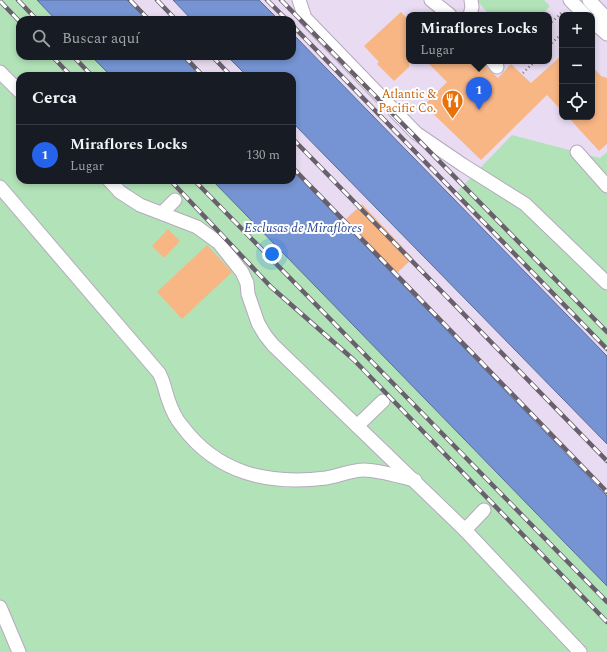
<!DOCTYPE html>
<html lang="es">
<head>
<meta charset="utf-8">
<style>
  body { margin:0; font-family:Spectral,serif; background:#242831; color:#f1f3f6 }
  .controls { position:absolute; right:12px; top:12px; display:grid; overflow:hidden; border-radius:8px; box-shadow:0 2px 6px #0003 }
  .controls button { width:36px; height:36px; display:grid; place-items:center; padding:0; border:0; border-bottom:1px solid #363941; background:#171b24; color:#f1f3f6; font:20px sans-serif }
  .you { position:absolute; left:272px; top:254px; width:14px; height:14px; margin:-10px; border:3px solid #fff; border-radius:50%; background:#1a73e8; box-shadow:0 0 0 6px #1a73e833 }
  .badge { display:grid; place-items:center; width:26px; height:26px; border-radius:50%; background:#2563eb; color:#fff; font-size:13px; font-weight:700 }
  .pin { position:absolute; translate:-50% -33px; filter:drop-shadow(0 1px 2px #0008) }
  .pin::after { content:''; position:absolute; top:21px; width:14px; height:12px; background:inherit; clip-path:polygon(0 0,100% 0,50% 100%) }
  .popup { position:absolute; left:406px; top:12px; width:146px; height:52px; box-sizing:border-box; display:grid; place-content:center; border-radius:8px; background:#171b24; filter:drop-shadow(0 1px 3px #0005); font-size:13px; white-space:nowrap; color:#9ea1a6 }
  .popup b { font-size:15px; color:#f1f3f6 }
  .popup::after { content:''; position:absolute; left:50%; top:100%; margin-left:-8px; border:8px solid transparent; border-top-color:#171b24 }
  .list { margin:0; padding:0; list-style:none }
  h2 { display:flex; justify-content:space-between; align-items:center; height:52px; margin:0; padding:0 16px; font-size:17px }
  h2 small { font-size:13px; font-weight:400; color:#9ea1a6 }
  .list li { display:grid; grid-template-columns:26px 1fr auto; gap:12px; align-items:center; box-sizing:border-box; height:60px; padding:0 16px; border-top:1px solid #363941 }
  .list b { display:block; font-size:15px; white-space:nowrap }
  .list p { margin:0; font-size:13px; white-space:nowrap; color:#9ea1a6 }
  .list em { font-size:13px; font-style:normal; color:#9ea1a6 }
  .icon { flex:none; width:22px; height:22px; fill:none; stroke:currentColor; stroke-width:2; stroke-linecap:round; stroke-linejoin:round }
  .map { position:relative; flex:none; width:607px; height:652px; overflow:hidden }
  .search { position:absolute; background:#171b24; box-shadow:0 2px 6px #0003; left:16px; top:16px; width:280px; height:44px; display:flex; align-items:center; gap:10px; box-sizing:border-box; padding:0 14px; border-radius:12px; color:#9ea1a6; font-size:15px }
  .panel { position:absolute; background:#171b24; box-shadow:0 2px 6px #0003; left:16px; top:72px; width:280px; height:112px; border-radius:12px }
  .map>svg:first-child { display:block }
  .green { fill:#b2e3b8 }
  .water { fill:#7694d3; stroke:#576b99 }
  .building { fill:#f8b685 }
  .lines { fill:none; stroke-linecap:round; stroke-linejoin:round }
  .minor-casing { stroke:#b5a9be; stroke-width:15 }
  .path { stroke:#7f7685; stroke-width:2.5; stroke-dasharray:1 3; stroke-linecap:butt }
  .minor { stroke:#fff; stroke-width:13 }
  .rail-casing { stroke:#68606d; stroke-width:4.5 }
  .rail { stroke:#fff; stroke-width:3; stroke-dasharray:9; stroke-linecap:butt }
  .labels { text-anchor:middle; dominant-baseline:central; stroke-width:4; stroke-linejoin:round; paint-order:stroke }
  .food-label { font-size:12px; fill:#c56008; stroke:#fff; text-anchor:end }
  .water-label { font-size:13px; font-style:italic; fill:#294995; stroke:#fff }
</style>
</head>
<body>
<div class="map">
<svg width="607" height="652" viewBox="0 0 607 652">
  <rect width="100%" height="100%" fill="#e9dcf2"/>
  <g class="green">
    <polygon points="0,0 37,0 56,20 20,20 20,56 91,56 111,76 20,76 20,180 212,180 607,586 607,652 0,652"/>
    <polygon points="476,0 544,0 550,6 542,15 490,15"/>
    <polygon points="512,135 600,158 607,152 607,351 456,193"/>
  </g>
  <g class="water">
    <polygon points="37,0 127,0 147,20 56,20"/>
    <polygon points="173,0 259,0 279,20 192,20"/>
    <polygon points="292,33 607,356 607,444 292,122 292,76 247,76 227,56 292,56"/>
    <polygon points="91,56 181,56 201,76 111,76"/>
    <polygon points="292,170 607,496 607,586 212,180 292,180"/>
  </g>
  <g class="building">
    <polygon points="401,12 409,21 409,67 394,81 377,64 379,62 364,46"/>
    <polygon points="562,55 562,111 547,95 481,160 424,105 447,82 426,61 480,61 498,78 511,64 531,83"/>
    <polygon points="592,66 601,76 607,78 607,144 599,151 568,117 592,117"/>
    <polygon points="362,204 413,258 397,273 346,219"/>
    <polygon points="168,229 180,241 164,258 152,246"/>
    <polygon points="207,245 232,272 182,319 157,292"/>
  </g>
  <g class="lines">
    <defs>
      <g id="minor">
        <polyline points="299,0 305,18 416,133 463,165 525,204 607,283"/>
        <polyline points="431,0 450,15"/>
        <polyline points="570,0 585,15"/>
        <polyline points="589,0 607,19"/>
        <polyline points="470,15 472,7 471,0"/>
        <polyline points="592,21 607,34"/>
        <polyline points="492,61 497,67"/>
        <polyline points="0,72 20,92"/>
        <polyline points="577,152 607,186"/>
        <polyline points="109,180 120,192 140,205 197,227 219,243 242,272 247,283 248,294 258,323 265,335 273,345 465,530 580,652"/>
        <path d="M0,187L159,373C164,382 165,390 168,399C171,408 176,419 182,426C218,474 268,485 326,478C339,476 351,470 364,470C378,470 401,477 415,480"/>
        <polyline points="162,213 175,200"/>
        <polyline points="357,426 383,401"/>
        <polyline points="465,530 484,510"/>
        <polyline points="0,607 19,652"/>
      </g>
    </defs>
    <use href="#minor" class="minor-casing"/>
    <g class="path">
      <polyline points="549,25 563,11"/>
      <polyline points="549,46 562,33"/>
      <polyline points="513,62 515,61"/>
      <polyline points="523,73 535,61"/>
    </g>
    <use href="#minor" class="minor"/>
    <defs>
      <g id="rail">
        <polyline points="18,0 37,20"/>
        <polyline points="130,0 149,20"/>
        <polyline points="157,0 176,20"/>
        <polyline points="267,0 287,20"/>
        <polyline points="281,0 607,332"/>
        <polyline points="0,1 20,22"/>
        <polyline points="292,25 607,349"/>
        <polyline points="52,56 71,76"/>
        <polyline points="73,56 92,76"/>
        <polyline points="184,56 203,76"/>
        <polyline points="212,56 231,76"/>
        <polyline points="292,138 607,461"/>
        <polyline points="292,167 607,492"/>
        <polyline points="170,180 271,287 354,360 607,622"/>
        <polyline points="194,180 607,602"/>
      </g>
    </defs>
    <use href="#rail" class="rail-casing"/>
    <use href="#rail" class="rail"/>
  </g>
  <defs>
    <symbol id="restaurant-pin" viewBox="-11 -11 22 30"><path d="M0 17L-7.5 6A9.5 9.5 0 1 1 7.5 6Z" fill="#e8710a" stroke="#fff"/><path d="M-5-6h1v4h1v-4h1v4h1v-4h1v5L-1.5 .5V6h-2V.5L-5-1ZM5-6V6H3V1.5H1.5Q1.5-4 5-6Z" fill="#fff"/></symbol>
  </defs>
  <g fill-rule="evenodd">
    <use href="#restaurant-pin" x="440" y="88" width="25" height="34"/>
  </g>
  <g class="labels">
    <g class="food-label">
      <text x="436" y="94">Atlantic &amp;<tspan x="436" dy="14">Pacific Co.</tspan></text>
    </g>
    <g class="water-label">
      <text x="303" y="228">Esclusas de Miraflores</text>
    </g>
  </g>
</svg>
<div class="controls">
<button>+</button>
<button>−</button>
<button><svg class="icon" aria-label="locate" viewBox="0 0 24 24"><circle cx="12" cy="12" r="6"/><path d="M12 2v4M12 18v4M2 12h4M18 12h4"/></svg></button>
</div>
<div class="you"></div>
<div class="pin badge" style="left:479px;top:110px">1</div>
<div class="popup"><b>Miraflores Locks</b>Lugar</div>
<div class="search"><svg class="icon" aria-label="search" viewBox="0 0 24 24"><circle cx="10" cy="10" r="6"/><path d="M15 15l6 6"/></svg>Buscar aquí</div>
<section class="panel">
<h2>Cerca<small></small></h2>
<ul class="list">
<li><span class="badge">1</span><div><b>Miraflores Locks</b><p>Lugar</p></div><em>130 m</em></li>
</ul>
</section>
</div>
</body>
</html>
